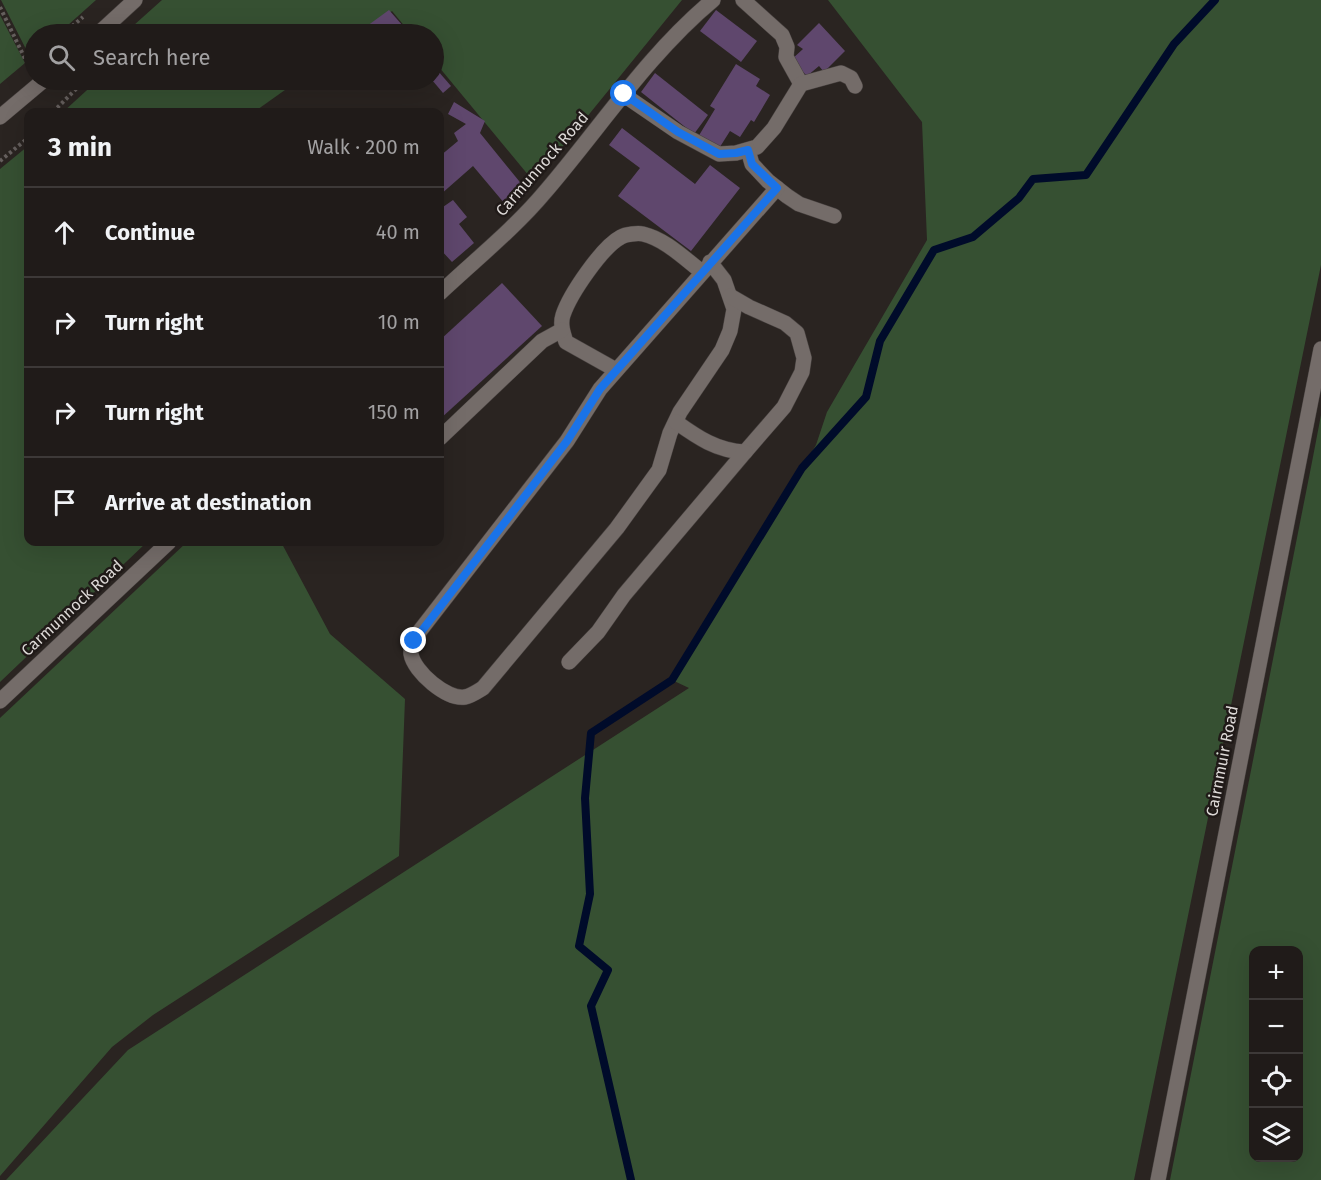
<!DOCTYPE html>
<html lang="en">
<head>
<meta charset="utf-8">
<style>
  body { margin:0; font-family:"Fira Sans",sans-serif; background:#282422; color:#f1f3f6 }
  .controls { position:absolute; right:18px; bottom:18px; display:grid; overflow:hidden; border-radius:12px; box-shadow:0 6px 24px #0002 }
  .controls button { width:54px; height:54px; display:grid; place-items:center; padding:0; border:0; border-bottom:2px solid #3d3938; background:#201b19; color:#f1f3f6; font:30px sans-serif }
  .stop { position:absolute; width:18px; height:18px; margin:-14px; border:4px solid #1a73e8; border-radius:50%; background:#fff }
  .stop.end { background:#1a73e8; border-color:#fff; box-shadow:0 2px 6px #0008 }
  .list { margin:0; padding:0; list-style:none }
  h2 { display:flex; justify-content:space-between; align-items:center; height:78px; margin:0; padding:0 24px; font-size:26px }
  h2 small { font-size:20px; font-weight:400; color:#a2a1a2 }
  .list li { display:grid; grid-template-columns:39px 1fr auto; gap:18px; align-items:center; box-sizing:border-box; height:90px; padding:0 24px; border-top:2px solid #3d3938 }
  .list b { display:block; font-size:22px; white-space:nowrap }
  .list em { font-size:20px; font-style:normal; color:#a2a1a2 }
  .icon { flex:none; width:33px; height:33px; fill:none; stroke:currentColor; stroke-width:2; stroke-linecap:round; stroke-linejoin:round }
  .map { position:relative; flex:none; width:1321px; height:1180px; overflow:hidden }
  .search { position:absolute; background:#201b19; box-shadow:0 6px 24px #0002; left:24px; top:24px; width:420px; height:66px; display:flex; align-items:center; gap:15px; box-sizing:border-box; padding:0 21px; border-radius:33px; color:#a2a1a2; font-size:22px }
  .panel { position:absolute; background:#201b19; box-shadow:0 6px 24px #0002; left:24px; top:108px; width:420px; height:438px; border-radius:12px }
  .map>svg:first-child { display:block }
  .green { fill:#365032; fill-rule:evenodd }
  .lines { fill:none; stroke-linecap:round; stroke-linejoin:round }
  .stream { stroke:#000b2a; stroke-width:8 }
  .building { fill:#5f476d }
  .minor-casing { stroke:#484240; stroke-width:16 }
  .path { stroke:#655f5d; stroke-width:4; stroke-dasharray:3 3; stroke-linecap:butt }
  .minor { stroke:#746c69; stroke-width:15 }
  .route { stroke:#1a73e8; stroke-width:8 }
  .labels { text-anchor:middle; dominant-baseline:central; stroke-width:5; stroke-linejoin:round; paint-order:stroke }
  .street-label { font-size:16px; fill:#ddd9d7; stroke:#201a18 }
</style>
</head>
<body>
<div class="map">
<svg width="1321" height="1180" viewBox="0 0 1321 1180">
  <rect width="100%" height="100%" fill="#2a2421"/>
  <g class="green">
    <polygon points="1,0 96,0 58,34 34,34 34,55 31,59"/>
    <polygon points="162,0 682,0 534,182 434,61 434,34 411,34 392,11 360,34 124,34"/>
    <polygon points="828,0 1321,0 1321,265 1134,1180 6,1180 128,1050 689,688 672,680 816,445 827,412 927,240 922,122"/>
    <polygon points="0,15 25,63 0,84"/>
    <polygon points="98,80 299,80 254,112 63,112"/>
    <polygon points="28,146 28,542 147,542 0,682 0,169"/>
    <path d="M1321,415V1180H1170L1312,462ZM1254,950H1298V1158H1254Z"/>
    <polygon points="187,542 281,542 330,634 405,699 399,856 153,1015 112,1047 0,1176 0,718"/>
  </g>
  <g class="lines">
    <polyline class="stream" points="631,1180 591,1006 608,970 579,946 590,894 585,798 591,733 672,680 802,468 866,397 880,341 934,250 973,237 1019,198 1033,179 1086,175 1174,44 1215,0"/>
  </g>
  <g class="building">
    <polygon points="389,10 410,34 356,34"/>
    <polygon points="716,10 757,41 741,62 700,31"/>
    <polygon points="819,23 845,51 824,72 819,66 807,76 791,60 803,49 797,45"/>
    <polygon points="736,64 760,79 756,86 770,95 754,122 751,120 740,137 730,131 718,150 698,137 715,109 710,106"/>
    <polygon points="438,71 451,86 443,93 432,80"/>
    <polygon points="655,73 708,115 694,134 641,92"/>
    <polygon points="366,80 389,80 378,88 370,86"/>
    <polygon points="454,102 485,121 480,133 528,192 510,210 473,166 440,195 440,156 458,141 454,133 466,124 448,114"/>
    <polygon points="622,128 695,184 710,165 740,188 691,251 618,196 640,168 609,145"/>
    <polygon points="453,200 467,217 459,224 474,243 452,262 440,249 440,202 443,207"/>
    <polygon points="502,283 542,326 440,419 440,340"/>
  </g>
  <g class="lines">
    <defs>
      <g id="minor">
        <polyline points="743,0 782,35 787,47 786,57 801,84"/>
        <polyline points="98,34 135,0"/>
        <polyline points="624,95 678,132 719,154 736,153 757,147 774,128 801,84 841,73 851,78 855,86"/>
        <polyline points="0,117 44,80"/>
        <polyline points="748,150 752,164 768,181 787,196 799,204 834,216"/>
        <path d="M710,262L724,280L734,309L730,331L722,350L680,412L670,433L659,470L617,528L483,688C478,691 471,696 465,697C447,700 414,672 411,654C410,647 415,638 419,632L567,441L600,389L777,188"/>
        <path d="M440,293C475,260 514,229 545,192C600,128 648,54 713,0"/>
        <path d="M616,370L566,342C563,333 560,324 563,315C570,294 602,247 621,237C626,234 638,233 643,234C665,239 685,259 702,272"/>
        <path d="M676,422C697,437 717,451 745,452L784,407L802,372L804,358L797,333L785,323L749,307L730,296"/>
        <polyline points="440,438 542,341 562,330"/>
        <polyline points="569,662 598,632 624,595 745,452"/>
        <polyline points="0,701 169,542"/>
        <polyline points="1158,1180 1321,349"/>
      </g>
    </defs>
    <use href="#minor" class="minor-casing"/>
    <g class="path">
      <polyline points="0,7 28,65"/>
      <polyline points="63,34 83,17"/>
      <polyline points="53,112 85,80"/>
      <polyline points="0,161 28,138"/>
    </g>
    <use href="#minor" class="minor"/>
  </g>
  <g class="lines">
    <polyline class="route" points="414,641 567,441 600,389 777,188 752,164 748,150 736,153 719,154 678,132 624,94"/>
  </g>
  <g class="labels">
    <g class="street-label">
      <text transform="translate(542 164) rotate(-49)">Carmunnock Road</text>
      <text transform="translate(72 608) rotate(-43)">Carmunnock Road</text>
      <text transform="translate(1222 761) rotate(-79)">Cairnmuir Road</text>
    </g>
  </g>
</svg>
<div class="controls">
<button>+</button>
<button>−</button>
<button><svg class="icon" aria-label="locate" viewBox="0 0 24 24"><circle cx="12" cy="12" r="6"/><path d="M12 2v4M12 18v4M2 12h4M18 12h4"/></svg></button>
<button><svg class="icon" aria-label="layers" viewBox="0 0 24 24"><path d="M12 4l9 5-9 5-9-5zM3 14l9 5 9-5"/></svg></button>
</div>
<div class="stop" style="left:624px;top:94px"></div>
<div class="stop end" style="left:414px;top:641px"></div>
<div class="search"><svg class="icon" aria-label="search" viewBox="0 0 24 24"><circle cx="10" cy="10" r="6"/><path d="M15 15l6 6"/></svg>Search here</div>
<section class="panel">
<h2>3 min<small>Walk · 200 m</small></h2>
<ul class="list">
<li><svg class="icon" aria-label="ahead" viewBox="0 0 24 24"><path d="M12 20V5M6 11l6-6 6 6"/></svg><div><b>Continue</b></div><em>40 m</em></li>
<li><svg class="icon" aria-label="right" viewBox="0 0 24 24"><path d="M7 20v-9h11M14 6l5 5-5 5"/></svg><div><b>Turn right</b></div><em>10 m</em></li>
<li><svg class="icon" aria-label="right" viewBox="0 0 24 24"><path d="M7 20v-9h11M14 6l5 5-5 5"/></svg><div><b>Turn right</b></div><em>150 m</em></li>
<li><svg class="icon" aria-label="arrive" viewBox="0 0 24 24"><path d="M6 21V4h12l-3 4 3 4H6"/></svg><div><b>Arrive at destination</b></div></li>
</ul>
</section>
</div>
</body>
</html>
